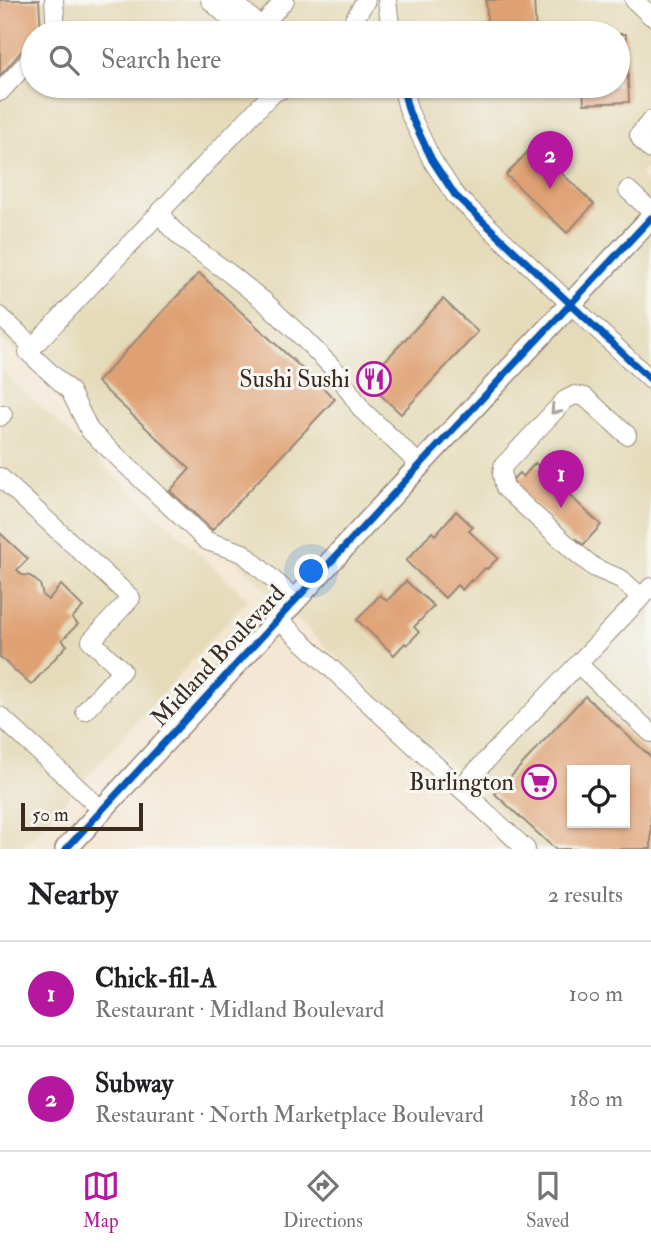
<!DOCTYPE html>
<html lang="en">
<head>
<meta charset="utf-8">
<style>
	:root { --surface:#fff; --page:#f2f2f2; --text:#202124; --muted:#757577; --line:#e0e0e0; --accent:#b5179e }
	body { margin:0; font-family:"IM FELL Double Pica",serif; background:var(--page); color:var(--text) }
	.controls { position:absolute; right:21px; bottom:21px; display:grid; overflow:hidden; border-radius:0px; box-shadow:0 2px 5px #0004 }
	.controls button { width:63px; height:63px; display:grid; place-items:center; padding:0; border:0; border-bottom:2px solid var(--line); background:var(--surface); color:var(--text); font:35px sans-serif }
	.scale { position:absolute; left:21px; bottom:18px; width:122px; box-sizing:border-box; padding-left:7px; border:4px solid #3b2a1e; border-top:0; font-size:19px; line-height:24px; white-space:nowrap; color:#3b2a1e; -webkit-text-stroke:5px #f6f6f2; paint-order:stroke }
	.you { position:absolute; left:312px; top:572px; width:24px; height:24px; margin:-18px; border:5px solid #fff; border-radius:50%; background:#1a73e8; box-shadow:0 0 0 10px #1a73e833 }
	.badge { display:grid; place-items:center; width:46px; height:46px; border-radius:50%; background:var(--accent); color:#fff; font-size:23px; font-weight:700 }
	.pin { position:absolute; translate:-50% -58px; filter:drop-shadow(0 2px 4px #0008) }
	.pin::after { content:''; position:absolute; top:37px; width:24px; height:21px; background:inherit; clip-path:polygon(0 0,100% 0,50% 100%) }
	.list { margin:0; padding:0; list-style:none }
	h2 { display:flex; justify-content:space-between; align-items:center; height:91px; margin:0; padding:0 28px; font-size:30px }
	h2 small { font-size:23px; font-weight:400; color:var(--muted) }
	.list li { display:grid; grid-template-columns:46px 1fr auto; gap:21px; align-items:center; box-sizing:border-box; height:105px; padding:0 28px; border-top:2px solid var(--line) }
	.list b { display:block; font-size:26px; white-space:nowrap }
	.list p { margin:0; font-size:23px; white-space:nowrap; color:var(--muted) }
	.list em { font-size:23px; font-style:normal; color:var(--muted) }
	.icon { flex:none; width:38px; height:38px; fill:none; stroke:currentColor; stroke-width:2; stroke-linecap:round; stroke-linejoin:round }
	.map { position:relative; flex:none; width:651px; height:849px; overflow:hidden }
	.search { position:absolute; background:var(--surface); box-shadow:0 2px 5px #0004; left:21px; right:21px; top:21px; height:77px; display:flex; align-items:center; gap:18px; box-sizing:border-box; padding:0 24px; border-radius:38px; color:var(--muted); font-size:26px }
	.sheet { height:301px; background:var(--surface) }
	nav { display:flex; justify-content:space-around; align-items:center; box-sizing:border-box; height:98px; border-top:2px solid var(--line); background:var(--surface); font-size:19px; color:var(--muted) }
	nav a { display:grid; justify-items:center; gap:4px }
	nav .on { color:var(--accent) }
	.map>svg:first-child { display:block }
	.built { fill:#e5dbba; fill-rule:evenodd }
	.building { fill:#dfa173; fill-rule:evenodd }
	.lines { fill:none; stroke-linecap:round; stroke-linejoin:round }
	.minor-casing { stroke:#988879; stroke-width:20 }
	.major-casing { stroke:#988879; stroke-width:24 }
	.minor { stroke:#fff; stroke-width:18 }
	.major { stroke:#fff; stroke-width:21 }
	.cycleway-casing { stroke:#f6f6f2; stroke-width:11 }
	.cycleway { stroke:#0057b8; stroke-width:7 }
	.oneway { stroke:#a79f9a }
	.labels { text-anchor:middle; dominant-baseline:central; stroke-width:6; stroke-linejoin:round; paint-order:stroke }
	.poi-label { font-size:24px; fill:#3b2a1e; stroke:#f6f6f2; text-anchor:end }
	.street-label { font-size:24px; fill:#3b2a1e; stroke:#f6f6f2 }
</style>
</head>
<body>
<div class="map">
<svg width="651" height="849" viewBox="0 0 651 849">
	<rect width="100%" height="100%" fill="#f6f6f2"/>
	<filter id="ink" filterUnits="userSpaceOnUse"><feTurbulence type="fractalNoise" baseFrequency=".0143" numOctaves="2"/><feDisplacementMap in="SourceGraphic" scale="14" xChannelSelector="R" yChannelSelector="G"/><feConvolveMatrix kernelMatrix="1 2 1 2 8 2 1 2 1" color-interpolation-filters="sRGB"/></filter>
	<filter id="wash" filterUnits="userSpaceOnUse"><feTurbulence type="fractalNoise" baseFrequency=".00686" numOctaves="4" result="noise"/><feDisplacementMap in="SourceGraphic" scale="28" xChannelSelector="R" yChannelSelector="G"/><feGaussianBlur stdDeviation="1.57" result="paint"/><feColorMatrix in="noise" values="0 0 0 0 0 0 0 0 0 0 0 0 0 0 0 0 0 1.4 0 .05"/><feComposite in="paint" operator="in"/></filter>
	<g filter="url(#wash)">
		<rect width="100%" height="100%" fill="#f4e7d4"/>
		<g class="built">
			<path d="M0,0H651V164L640,175L651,186V849H539L0,337ZM33,33H618V86H33ZM572,770H625V823H572Z"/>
			<path d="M1,370L248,599L21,849H0Z"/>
		</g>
		<g id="blocks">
			<g class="building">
				<path d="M0,0H39L41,30L38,33H33V38L0,76Z"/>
				<path d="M486,0H534L536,33H488Z"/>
				<path d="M618,34H626L629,102L584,104L583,86H618Z"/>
				<path d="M533,146L594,204L567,233L506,175Z"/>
				<path d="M199,273L335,399L212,530L170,491L190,469L97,382Z"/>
				<path d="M443,299L478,332L401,414L366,381Z"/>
				<path d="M535,463L556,482H558L567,491H565L601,525L583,545L576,539L574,541L513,484L511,481L519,473L523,477Z"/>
				<path d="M456,511L473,527L469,531L498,558L487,569L485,568L472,582L471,580L462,590L457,585L445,598L406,561L432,532L435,535Z"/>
				<path d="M0,533L28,559L17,570L22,575L30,576L40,584L43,596L48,600L61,585L83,607L72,618L78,624L62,640L67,645L31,685L0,657Z"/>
				<path d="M406,581L434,606L414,627L419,632L407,645L405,643L394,655L357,620L380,595L387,601Z"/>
				<path d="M585,696L651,757V849H555L495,794ZM572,770H625V823H572Z"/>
			</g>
		</g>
	</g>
	<g filter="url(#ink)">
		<use href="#blocks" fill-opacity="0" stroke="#988879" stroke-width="2"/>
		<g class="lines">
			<g class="minor-casing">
				<g id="minor">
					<path d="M54,0L56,32L54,33"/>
					<path d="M210,0L245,33"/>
					<path d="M232,0L261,27"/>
					<path d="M387,0L391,33"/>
					<path d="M634,0L651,16"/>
					<path d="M255,33L285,0"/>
					<path d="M346,33L366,0"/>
					<path d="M290,86L275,92L261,105L28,352L70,391L90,431L207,541L243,553L296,600"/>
					<path d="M402,86L409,112L432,160L455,195L651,380"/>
					<path d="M0,92L33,56"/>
					<path d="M651,120L639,135L642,141L651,150"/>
					<path d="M628,190L651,211"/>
					<path d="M161,211L169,226L186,242L229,273L265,302L302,337L335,370L362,410L420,465"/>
					<path d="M0,316L33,347"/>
					<path d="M0,417L3,414"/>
					<path d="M627,435L585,397L575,395L565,400L503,466L502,475L505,488L574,551L595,568L621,579L641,597"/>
					<path d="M0,477L131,598L91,641L122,670L85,711"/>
					<path d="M279,620L526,849"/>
					<path d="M578,664L651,733"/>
					<path d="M0,716L102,810"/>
					<path d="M460,788L651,587"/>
				</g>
			</g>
			<g class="major-casing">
				<path id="major" d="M66,849L420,465L651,218"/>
			</g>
			<use href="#minor" class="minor"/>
			<use href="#major" class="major"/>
			<g class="cycleway-casing">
				<g id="cycleway">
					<path d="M402,86L409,112L432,160L455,195L651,380"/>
					<path d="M66,849L420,465L651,218"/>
				</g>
			</g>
			<use href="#cycleway" class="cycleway"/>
		</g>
		<defs><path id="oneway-chevron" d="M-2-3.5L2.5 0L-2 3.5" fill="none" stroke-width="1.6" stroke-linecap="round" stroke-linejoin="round" transform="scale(1.75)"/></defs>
		<use class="oneway" href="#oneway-chevron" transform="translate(555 410) rotate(133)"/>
	</g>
	<defs>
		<g id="restaurant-ring" transform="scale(1.75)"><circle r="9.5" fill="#f6f6f2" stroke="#b5179e" stroke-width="1.5"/><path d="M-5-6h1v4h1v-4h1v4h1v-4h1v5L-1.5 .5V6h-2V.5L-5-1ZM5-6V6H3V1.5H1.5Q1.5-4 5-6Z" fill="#b5179e"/></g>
		<g id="supermarket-ring" transform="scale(1.75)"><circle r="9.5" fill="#f6f6f2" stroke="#b5179e" stroke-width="1.5"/><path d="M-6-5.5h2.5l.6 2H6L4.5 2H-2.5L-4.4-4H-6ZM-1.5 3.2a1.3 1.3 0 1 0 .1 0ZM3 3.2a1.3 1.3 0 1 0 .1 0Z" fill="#b5179e"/></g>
	</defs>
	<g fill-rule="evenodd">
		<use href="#restaurant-ring" x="374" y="379"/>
		<use href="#supermarket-ring" x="539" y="782"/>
	</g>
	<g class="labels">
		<g class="poi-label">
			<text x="350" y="379">Sushi Sushi</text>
			<text x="514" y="782">Burlington</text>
		</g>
		<g class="street-label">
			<text transform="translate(218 656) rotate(-47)">Midland Boulevard</text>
		</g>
	</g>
</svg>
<div class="controls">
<button><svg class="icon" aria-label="locate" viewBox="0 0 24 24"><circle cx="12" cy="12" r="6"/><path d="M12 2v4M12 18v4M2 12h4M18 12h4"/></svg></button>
</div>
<div class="scale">50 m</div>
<div class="you"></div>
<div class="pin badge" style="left:561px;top:508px">1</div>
<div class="pin badge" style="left:550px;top:189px">2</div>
<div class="search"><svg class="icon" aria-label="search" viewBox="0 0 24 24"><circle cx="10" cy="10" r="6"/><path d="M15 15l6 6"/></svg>Search here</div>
</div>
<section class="sheet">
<h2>Nearby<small>2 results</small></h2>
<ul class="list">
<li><span class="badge">1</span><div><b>Chick-fil-A</b><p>Restaurant · Midland Boulevard</p></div><em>100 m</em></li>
<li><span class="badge">2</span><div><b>Subway</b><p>Restaurant · North Marketplace Boulevard</p></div><em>180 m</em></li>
</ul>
</section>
<nav>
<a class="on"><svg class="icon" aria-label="map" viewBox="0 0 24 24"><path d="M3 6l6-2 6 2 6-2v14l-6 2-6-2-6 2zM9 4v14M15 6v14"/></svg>Map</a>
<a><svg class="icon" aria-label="directions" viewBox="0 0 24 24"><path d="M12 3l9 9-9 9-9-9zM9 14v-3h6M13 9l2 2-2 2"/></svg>Directions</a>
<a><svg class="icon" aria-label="saved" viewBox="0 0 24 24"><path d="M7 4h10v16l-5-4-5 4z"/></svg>Saved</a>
</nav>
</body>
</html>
